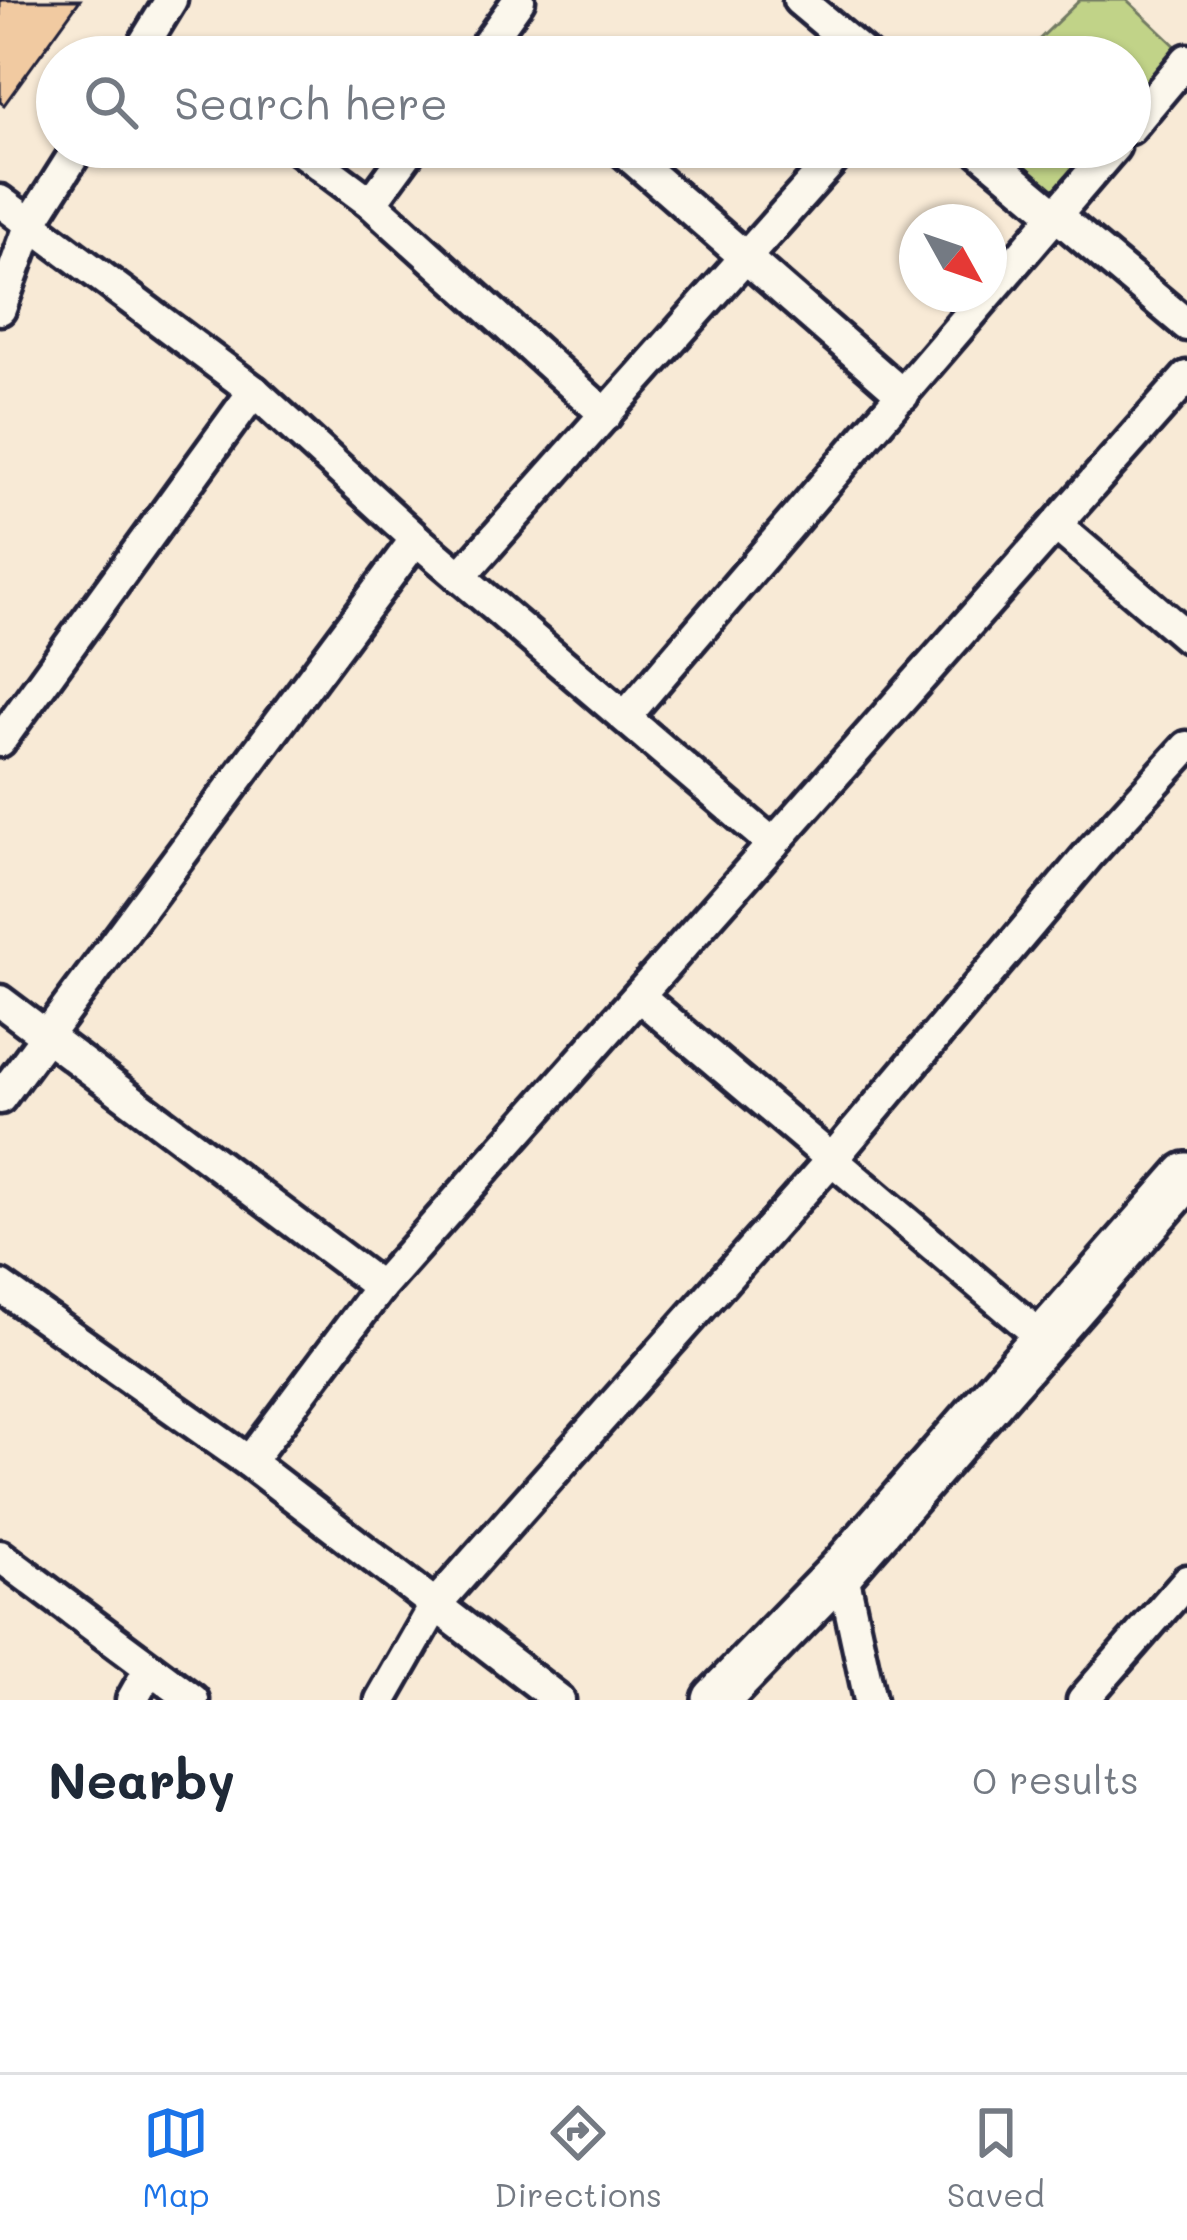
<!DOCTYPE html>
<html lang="en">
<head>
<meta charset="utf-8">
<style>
	:root { --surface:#fff; --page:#f2f2f3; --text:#1f2937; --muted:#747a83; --line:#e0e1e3; --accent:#1a73e8 }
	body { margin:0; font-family:Mali,sans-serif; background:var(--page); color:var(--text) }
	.compass { position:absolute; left:899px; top:204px; width:108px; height:108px; border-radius:50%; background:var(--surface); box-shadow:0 3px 9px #0004; rotate:130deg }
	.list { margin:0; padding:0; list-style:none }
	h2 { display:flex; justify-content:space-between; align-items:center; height:156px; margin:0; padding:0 48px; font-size:51px }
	h2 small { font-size:39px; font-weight:400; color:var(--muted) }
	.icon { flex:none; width:66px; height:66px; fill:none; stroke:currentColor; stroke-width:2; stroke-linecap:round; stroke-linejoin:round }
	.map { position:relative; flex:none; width:1187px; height:1700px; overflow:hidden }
	.search { position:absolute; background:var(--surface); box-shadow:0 3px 9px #0004; left:36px; right:36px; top:36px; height:132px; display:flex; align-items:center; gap:30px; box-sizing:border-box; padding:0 42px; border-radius:66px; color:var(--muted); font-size:45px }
	.sheet { height:372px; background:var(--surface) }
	nav { display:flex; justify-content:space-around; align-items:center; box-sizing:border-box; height:168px; border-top:3px solid var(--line); background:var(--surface); font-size:33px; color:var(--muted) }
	nav a { display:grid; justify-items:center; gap:6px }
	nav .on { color:var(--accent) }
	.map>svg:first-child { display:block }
	.green { fill:#c1d388; stroke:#727a62; stroke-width:3 }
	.building { fill:#f1caa1; stroke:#22223b; stroke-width:3 }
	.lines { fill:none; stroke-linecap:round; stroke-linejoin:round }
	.street-casing { stroke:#22223b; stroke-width:39 }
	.secondary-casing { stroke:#22223b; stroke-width:54 }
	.street { stroke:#fbf7ec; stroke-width:30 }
	.secondary { stroke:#fbf7ec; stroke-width:45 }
</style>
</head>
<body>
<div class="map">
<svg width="1187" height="1700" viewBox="0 0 1187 1700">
	<rect width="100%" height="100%" fill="#f8ead6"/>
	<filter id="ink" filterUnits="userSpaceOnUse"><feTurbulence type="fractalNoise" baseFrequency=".00833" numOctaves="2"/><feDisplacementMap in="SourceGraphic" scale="24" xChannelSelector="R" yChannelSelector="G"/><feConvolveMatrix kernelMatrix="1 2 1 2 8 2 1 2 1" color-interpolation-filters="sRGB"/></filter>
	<g filter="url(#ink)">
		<g class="green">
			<path d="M1080,0H1127L1181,51L1130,111V57H1021Z"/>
			<path d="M1005,147H1099L1058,196Z"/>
		</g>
		<path class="building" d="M0,0H80L4,105L0,102Z"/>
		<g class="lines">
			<g class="street-casing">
				<g id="street">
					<path d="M799,0L867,57"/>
					<path d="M136,57L171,0"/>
					<path d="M478,57L519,0"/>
					<path d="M1130,128L1187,60"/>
					<path d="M296,147L371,203L606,415"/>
					<path d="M619,147L903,395"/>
					<path d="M975,147L1187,325"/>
					<path d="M0,201L254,391L416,539L773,844"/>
					<path d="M371,203L412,147"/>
					<path d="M0,309L31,223L79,147"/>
					<path d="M1056,525L1187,637"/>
					<path d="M460,577L844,147"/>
					<path d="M625,717L1114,147"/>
					<path d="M0,741L254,391"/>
					<path d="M639,996L1044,1339"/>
					<path d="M0,1001L380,1287"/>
					<path d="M0,1098L416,539"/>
					<path d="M0,1286L249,1462L559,1700"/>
					<path d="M249,1462L380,1287L1187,377"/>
					<path d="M0,1556L193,1700"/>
					<path d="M842,1570L870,1700"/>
					<path d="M132,1700L150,1668"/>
					<path d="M381,1700L436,1604L833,1158L1090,853L1187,747"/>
					<path d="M1083,1700L1187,1581"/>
				</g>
			</g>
			<g class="secondary-casing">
				<path id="secondary" d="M716,1700L842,1570L1187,1176"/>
			</g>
			<use href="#street" class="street"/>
			<use href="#secondary" class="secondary"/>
		</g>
	</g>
</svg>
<svg class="compass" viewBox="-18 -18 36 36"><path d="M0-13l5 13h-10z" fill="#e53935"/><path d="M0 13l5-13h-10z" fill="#747a83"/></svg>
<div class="search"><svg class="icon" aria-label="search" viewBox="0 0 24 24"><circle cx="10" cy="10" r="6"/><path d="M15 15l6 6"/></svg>Search here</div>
</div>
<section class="sheet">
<h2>Nearby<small>0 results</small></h2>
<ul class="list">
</ul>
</section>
<nav>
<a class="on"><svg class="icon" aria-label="map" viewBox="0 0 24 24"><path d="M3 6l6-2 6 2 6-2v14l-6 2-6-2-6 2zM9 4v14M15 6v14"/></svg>Map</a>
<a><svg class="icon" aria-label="directions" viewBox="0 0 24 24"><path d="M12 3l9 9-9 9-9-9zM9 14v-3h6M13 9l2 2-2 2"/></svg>Directions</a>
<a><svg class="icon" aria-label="saved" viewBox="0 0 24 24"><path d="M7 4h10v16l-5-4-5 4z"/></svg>Saved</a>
</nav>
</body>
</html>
